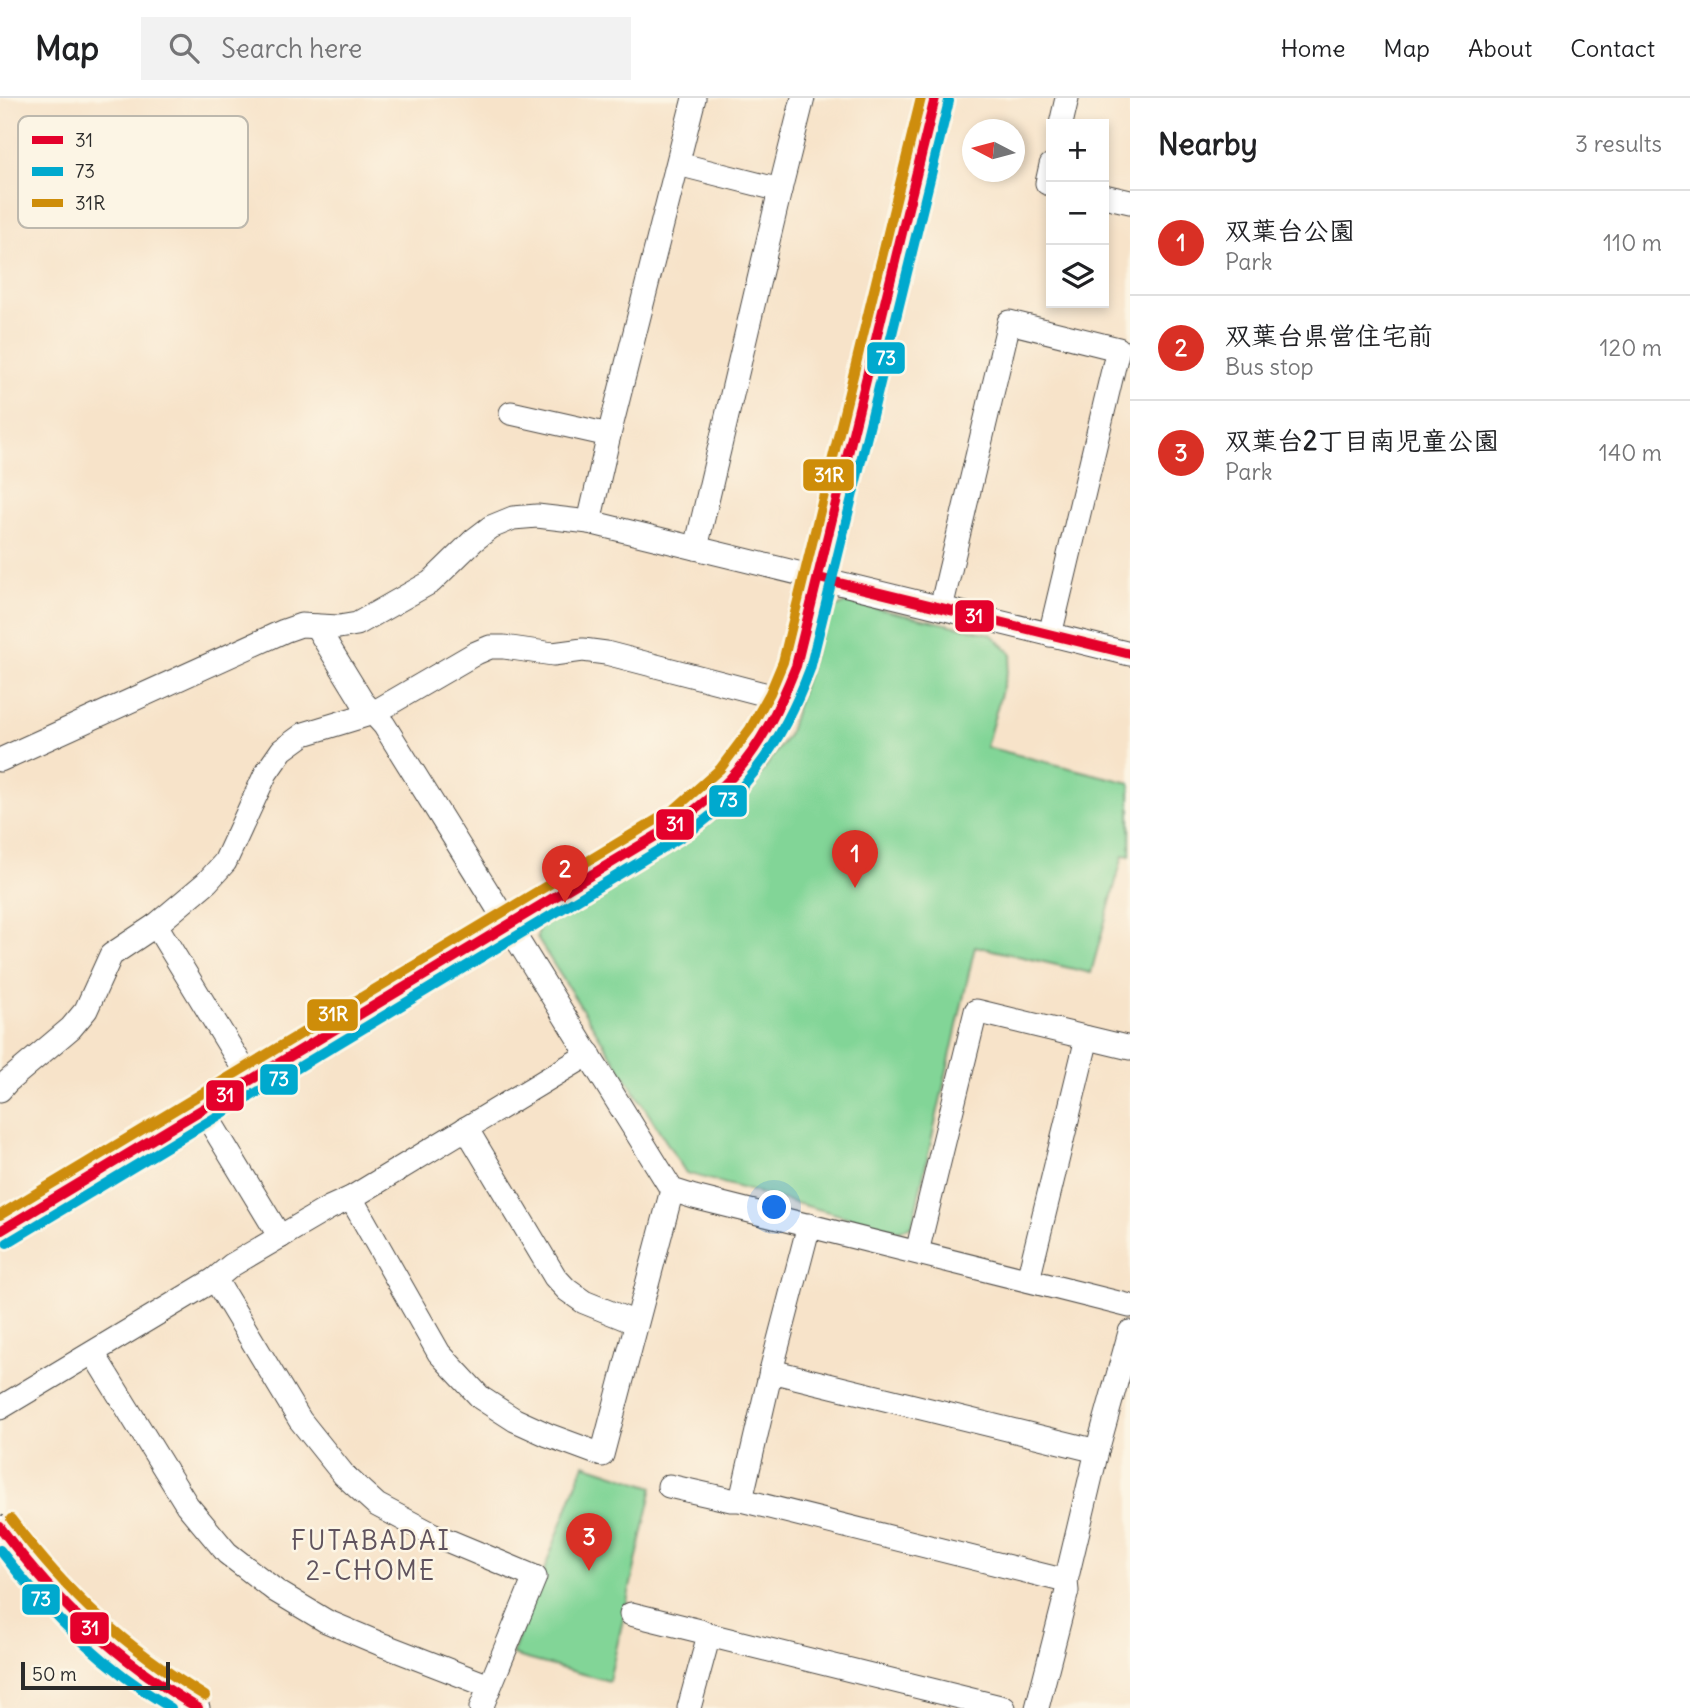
<!DOCTYPE html>
<html lang="en">
<head>
<meta charset="utf-8">
<style>
	:root { --surface:#fff; --page:#f2f2f2; --text:#202124; --muted:#757577; --line:#e0e0e0; --accent:#d93025 }
	body { margin:0; font-family:Delius,"Klee One",sans-serif; background:var(--page); color:var(--text) }
	.controls { position:absolute; right:21px; top:21px; display:grid; overflow:hidden; border-radius:0px; box-shadow:0 4px 10px #0003 }
	.controls button { width:63px; height:63px; display:grid; place-items:center; padding:0; border:0; border-bottom:2px solid var(--line); background:var(--surface); color:var(--text); font:35px sans-serif }
	.compass { position:absolute; left:962px; top:21px; width:63px; height:63px; border-radius:50%; background:var(--surface); box-shadow:0 4px 10px #0003; rotate:276deg }
	.scale { position:absolute; left:21px; bottom:18px; width:149px; box-sizing:border-box; padding-left:7px; border:4px solid #2b2b2b; border-top:0; font-size:19px; line-height:24px; white-space:nowrap; color:#2b2b2b; -webkit-text-stroke:5px #fcf5e5; paint-order:stroke }
	.you { position:absolute; left:775px; top:1110px; width:24px; height:24px; margin:-18px; border:5px solid #fff; border-radius:50%; background:#1a73e8; box-shadow:0 0 0 10px #1a73e833 }
	.badge { display:grid; place-items:center; width:46px; height:46px; border-radius:50%; background:var(--accent); color:#fff; font-size:23px; font-weight:700 }
	.pin { position:absolute; translate:-50% -58px; filter:drop-shadow(0 2px 4px #0008) }
	.pin::after { content:''; position:absolute; top:37px; width:24px; height:21px; background:inherit; clip-path:polygon(0 0,100% 0,50% 100%) }
	.list { margin:0; padding:0; list-style:none }
	h2 { display:flex; justify-content:space-between; align-items:center; height:91px; margin:0; padding:0 28px; font-size:30px }
	h2 small { font-size:23px; font-weight:400; color:var(--muted) }
	.list li { display:grid; grid-template-columns:46px 1fr auto; gap:21px; align-items:center; box-sizing:border-box; height:105px; padding:0 28px; border-top:2px solid var(--line) }
	.list b { display:block; font-size:26px; white-space:nowrap }
	.list p { margin:0; font-size:23px; white-space:nowrap; color:var(--muted) }
	.list em { font-size:23px; font-style:normal; color:var(--muted) }
	.icon { flex:none; width:38px; height:38px; fill:none; stroke:currentColor; stroke-width:2; stroke-linecap:round; stroke-linejoin:round }
	.map { position:relative; flex:none; width:1130px; height:1610px; overflow:hidden }
	header { display:flex; align-items:center; gap:42px; box-sizing:border-box; height:98px; padding:0 35px; background:var(--surface); border-bottom:2px solid var(--line) }
	header strong { font-size:33px }
	nav { display:flex; gap:38px; margin-inline-start:auto; font-size:24px }
	.search { width:490px; height:63px; background:var(--page); display:flex; align-items:center; gap:18px; box-sizing:border-box; padding:0 24px; border-radius:0px; color:var(--muted); font-size:26px }
	main { display:flex }
	aside { flex:1; background:var(--surface) }
	.map>svg:first-child { display:block }
	.green { fill:#82d597; stroke:#568061; stroke-width:2 }
	.lines { fill:none; stroke-linecap:round; stroke-linejoin:round }
	.minor-casing { stroke:#4a4743; stroke-width:25 }
	.minor { stroke:#fff; stroke-width:23 }
	.bus-1-casing { stroke:#fcf5e5; stroke-width:16 }
	.bus-2-casing { stroke:#fcf5e5; stroke-width:16 }
	.bus-3-casing { stroke:#fcf5e5; stroke-width:16 }
	.bus-1 { stroke:#e4002b; stroke-width:10 }
	.bus-2 { stroke:#00a9ce; stroke-width:10 }
	.bus-3 { stroke:#ce8d09; stroke-width:10 }
	.labels { text-anchor:middle; dominant-baseline:central; stroke-width:5; stroke-linejoin:round; paint-order:stroke }
	.neighbourhood-label { font-size:26px; letter-spacing:2px; fill:#60535e; stroke:#fcf5e5 }
	.key { fill:#fcf5e5; stroke:#bdb8ad; stroke-width:2 }
	.key-label { font-size:19px; fill:#2b2b2b }
	.line-badge { stroke:#fcf5e5; stroke-width:2.5 }
	.badge-label { font-size:19px; text-anchor:middle; font-weight:bold; fill:#fff }
</style>
</head>
<body>
<header>
<strong>Map</strong>
<div class="search"><svg class="icon" aria-label="search" viewBox="0 0 24 24"><circle cx="10" cy="10" r="6"/><path d="M15 15l6 6"/></svg>Search here</div>
<nav><a>Home</a><a>Map</a><a>About</a><a>Contact</a></nav>
</header>
<main>
<div class="map">
<svg width="1130" height="1610" viewBox="0 0 1130 1610">
	<rect width="100%" height="100%" fill="#fcf5e5"/>
	<filter id="ink" filterUnits="userSpaceOnUse"><feTurbulence type="fractalNoise" baseFrequency=".0143" numOctaves="2"/><feDisplacementMap in="SourceGraphic" scale="14" xChannelSelector="R" yChannelSelector="G"/><feConvolveMatrix kernelMatrix="1 2 1 2 8 2 1 2 1" color-interpolation-filters="sRGB"/></filter>
	<filter id="wash" filterUnits="userSpaceOnUse"><feTurbulence type="fractalNoise" baseFrequency=".00686" numOctaves="4" result="noise"/><feDisplacementMap in="SourceGraphic" scale="28" xChannelSelector="R" yChannelSelector="G"/><feGaussianBlur stdDeviation="1.57" result="paint"/><feColorMatrix in="noise" values="0 0 0 0 0 0 0 0 0 0 0 0 0 0 0 0 0 1.4 0 .05"/><feComposite in="paint" operator="in"/></filter>
	<g filter="url(#wash)">
		<rect width="100%" height="100%" fill="#f7e3c9"/>
		<g class="green">
			<path d="M847,504L991,536L1012,556L986,649L1130,685V758L1123,757L1091,875L975,848L912,1128L898,1133L686,1075L537,840L540,823L696,735L746,697L788,637L826,514Z"/>
			<path d="M584,1366L653,1389L609,1583L512,1557Z"/>
		</g>
	</g>
	<g filter="url(#ink)">
		<g class="lines">
			<g class="minor-casing">
				<g id="minor">
					<path d="M1061,26L1067,0"/>
					<path d="M678,66L780,92"/>
					<path d="M1051,67L1047,85L1051,86"/>
					<path d="M1104,98L1130,104"/>
					<path d="M511,315L609,337"/>
					<path d="M589,424L609,337L694,0"/>
					<path d="M696,450L780,92L803,0"/>
					<path d="M941,510L1009,224L1118,251L1050,537"/>
					<path d="M316,528L362,603L384,627C480,782 577,936 672,1092L694,1099L1130,1208"/>
					<path d="M0,662L284,533L301,527L339,529L357,526L431,484L474,442L491,429L513,420L537,418L589,424L1130,556"/>
					<path d="M156,827L251,983"/>
					<path d="M0,992L7,984L71,930L86,912L111,857L156,827L207,784L225,764L266,675L282,652L304,636L373,615L476,555L490,549H504L553,556L583,552L606,555L783,601"/>
					<path d="M203,1012L280,1139"/>
					<path d="M466,1030L555,1179L567,1192L584,1204L636,1225"/>
					<path d="M351,1100L439,1255L481,1300L515,1322L548,1337L602,1357L672,1092"/>
					<path d="M809,1127L771,1273L741,1402L1066,1483"/>
					<path d="M0,1133L684,721L730,681L762,639L783,601L796,568L935,0"/>
					<path d="M917,1154L976,913L1130,950"/>
					<path d="M215,1181L300,1322L344,1377L377,1407L432,1436L535,1479L481,1610"/>
					<path d="M1028,1182L1087,940"/>
					<path d="M93,1255L187,1407L227,1455L276,1493L326,1523L383,1547L489,1588"/>
					<path d="M771,1273L1097,1353"/>
					<path d="M0,1310L215,1181L232,1167L329,1110L351,1100L589,956"/>
					<path d="M669,1388L731,1402H741"/>
					<path d="M0,1429C55,1505 116,1564 198,1610"/>
					<path d="M631,1516L700,1533L709,1537L1004,1610"/>
					<path d="M689,1610L709,1537"/>
					<path d="M1037,1610L1067,1493L1066,1483L1097,1353L1130,1234"/>
				</g>
			</g>
			<use href="#minor" class="minor"/>
			<g class="bus-1-casing">
				<g id="bus-1">
					<path d="M819,480L1130,556"/>
					<path d="M0,1133L684,721C699,708 716,696 730,681C760,650 780,608 796,568L935,0"/>
					<path d="M0,1429C59,1507 114,1560 198,1610"/>
				</g>
			</g>
			<g class="bus-2-casing">
				<g id="bus-2">
					<path d="M7,1145L691,733C708,720 727,705 741,690C772,655 794,614 810,571L949,3"/>
					<path d="M0,1452C47,1514 104,1570 171,1610"/>
				</g>
			</g>
			<g class="bus-3-casing">
				<g id="bus-3">
					<path d="M0,1117L676,710L720,671L750,631L770,595L783,564L921,0"/>
					<path d="M11,1421C69,1497 123,1548 205,1598"/>
				</g>
			</g>
			<use href="#bus-1" class="bus-1"/>
			<use href="#bus-2" class="bus-2"/>
			<use href="#bus-3" class="bus-3"/>
		</g>
	</g>
	<g class="labels">
		<g class="neighbourhood-label">
			<text x="371" y="1442">FUTABADAI<tspan x="371" dy="30">2-CHOME</tspan></text>
		</g>
	</g>
	<rect x="18" y="18" width="230" height="112" rx="10" class="key"/>
	<rect x="32" y="38" width="31" height="8" fill="#e4002b"/>
	<rect x="32" y="69" width="31" height="9" fill="#00a9ce"/>
	<rect x="32" y="101" width="31" height="8" fill="#ce8d09"/>
	<g class="key-label">
		<text x="75" y="49">31</text>
		<text x="75" y="80">73</text>
		<text x="75" y="112">31R</text>
	</g>
	<g class="line-badge">
		<rect x="866" y="243" width="40" height="34" rx="7" fill="#00a9ce"/>
		<rect x="802" y="360" width="53" height="34" rx="7" fill="#ce8d09"/>
		<rect x="954" y="501" width="41" height="34" rx="7" fill="#e4002b"/>
		<rect x="708" y="686" width="40" height="34" rx="7" fill="#00a9ce"/>
		<rect x="655" y="710" width="40" height="33" rx="7" fill="#e4002b"/>
		<rect x="306" y="900" width="53" height="34" rx="7" fill="#ce8d09"/>
		<rect x="259" y="965" width="40" height="33" rx="7" fill="#00a9ce"/>
		<rect x="205" y="981" width="40" height="33" rx="7" fill="#e4002b"/>
		<rect x="21" y="1485" width="40" height="33" rx="7" fill="#00a9ce"/>
		<rect x="69" y="1513" width="41" height="34" rx="7" fill="#e4002b"/>
	</g>
	<g class="badge-label">
		<text x="886" y="267">73</text>
		<text x="829" y="384">31R</text>
		<text x="974" y="525">31</text>
		<text x="728" y="709">73</text>
		<text x="675" y="733">31</text>
		<text x="333" y="923">31R</text>
		<text x="279" y="988">73</text>
		<text x="225" y="1004">31</text>
		<text x="41" y="1508">73</text>
		<text x="90" y="1537">31</text>
	</g>
</svg>
<div class="controls">
<button>+</button>
<button>−</button>
<button><svg class="icon" aria-label="layers" viewBox="0 0 24 24"><path d="M12 4l9 5-9 5-9-5zM3 14l9 5 9-5"/></svg></button>
</div>
<svg class="compass" viewBox="-18 -18 36 36"><path d="M0-13l5 13h-10z" fill="#e53935"/><path d="M0 13l5-13h-10z" fill="#757577"/></svg>
<div class="scale">50 m</div>
<div class="you"></div>
<div class="pin badge" style="left:855px;top:790px">1</div>
<div class="pin badge" style="left:565px;top:805px">2</div>
<div class="pin badge" style="left:589px;top:1473px">3</div>
</div>
<aside>
<h2>Nearby<small>3 results</small></h2>
<ul class="list">
<li><span class="badge">1</span><div><b>双葉台公園</b><p>Park</p></div><em>110 m</em></li>
<li><span class="badge">2</span><div><b>双葉台県営住宅前</b><p>Bus stop</p></div><em>120 m</em></li>
<li><span class="badge">3</span><div><b>双葉台2丁目南児童公園</b><p>Park</p></div><em>140 m</em></li>
</ul>
</aside>
</main>
</body>
</html>
